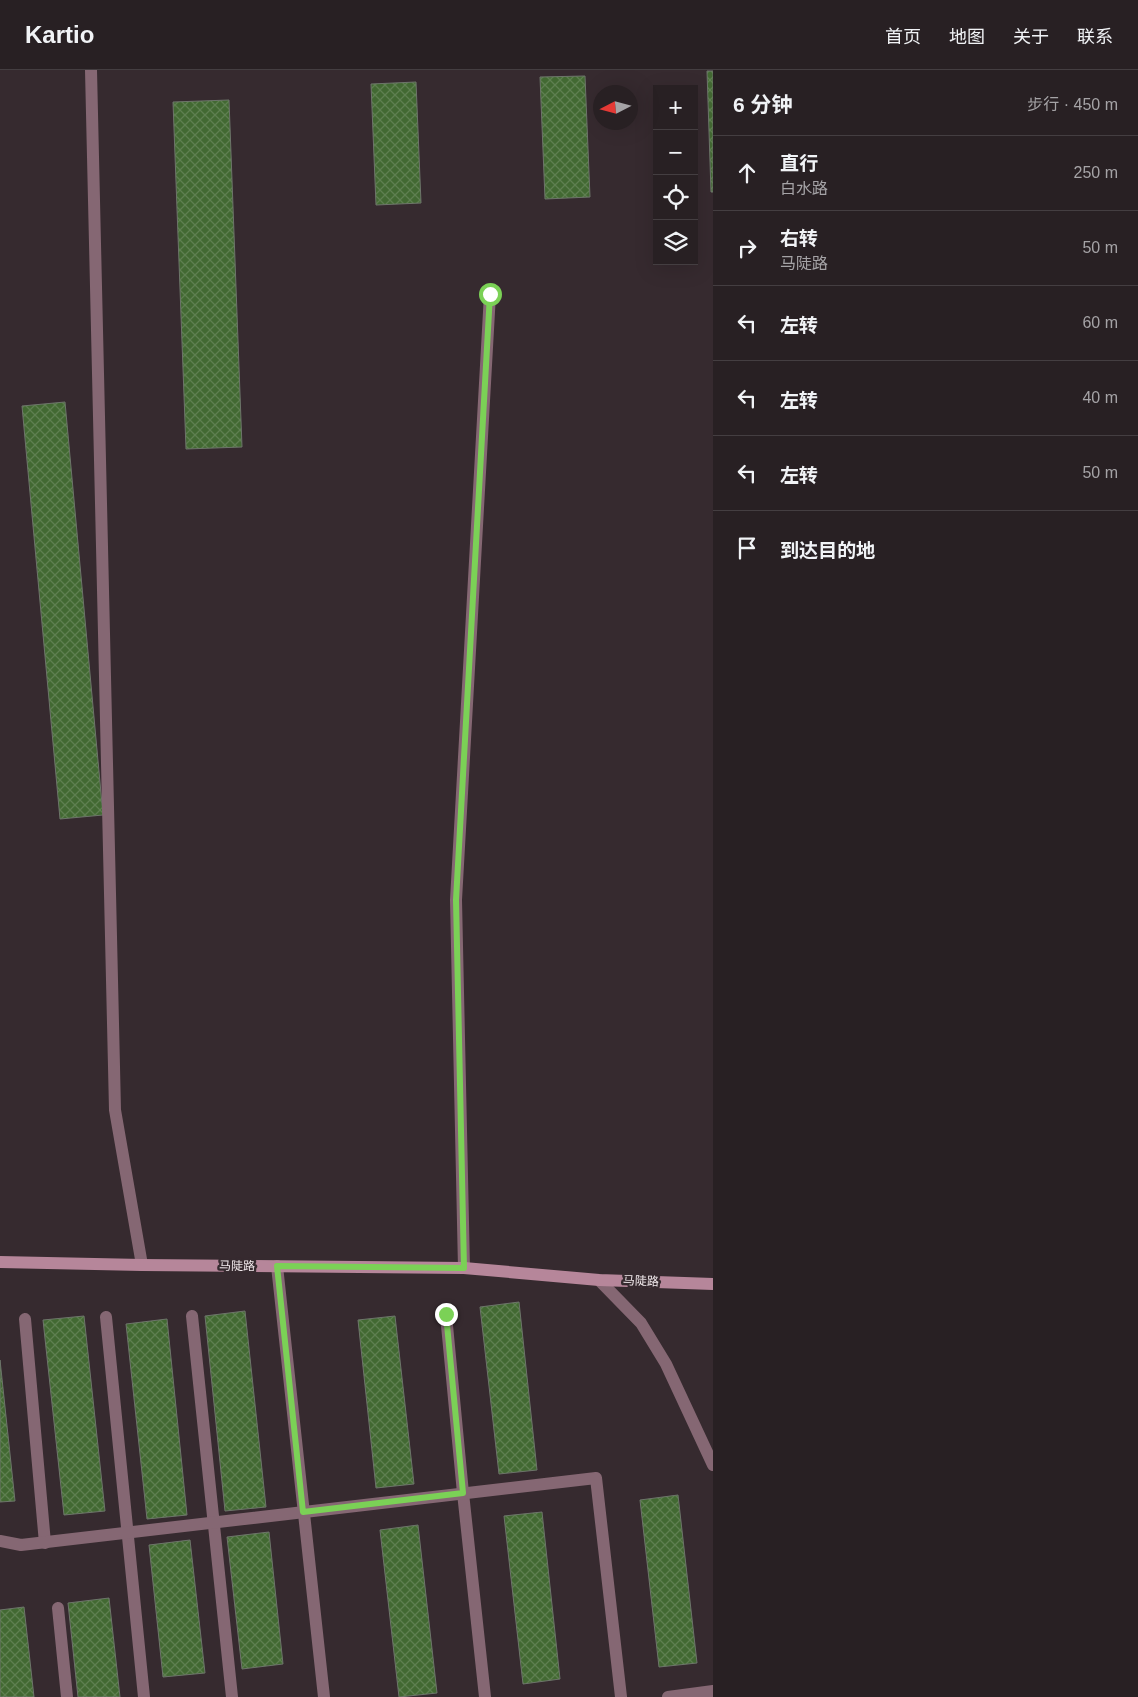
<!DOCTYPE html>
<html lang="zh">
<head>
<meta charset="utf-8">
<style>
	:root { --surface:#282023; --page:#30282b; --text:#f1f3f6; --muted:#a5a3a6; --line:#443e41 }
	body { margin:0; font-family:Arial,"Noto Sans SC",sans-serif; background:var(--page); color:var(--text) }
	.controls { position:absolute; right:15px; top:15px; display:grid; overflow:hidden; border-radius:0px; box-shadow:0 5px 20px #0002 }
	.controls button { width:45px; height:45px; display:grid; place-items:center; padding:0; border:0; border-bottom:1px solid var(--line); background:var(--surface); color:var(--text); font:25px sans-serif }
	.compass { position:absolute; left:593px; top:15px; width:45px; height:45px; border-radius:50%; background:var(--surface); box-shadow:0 5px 20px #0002; rotate:264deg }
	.stop { position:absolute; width:15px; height:15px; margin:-11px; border:4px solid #7bd156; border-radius:50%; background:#fff }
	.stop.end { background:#7bd156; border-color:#fff; box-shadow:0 1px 5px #0008 }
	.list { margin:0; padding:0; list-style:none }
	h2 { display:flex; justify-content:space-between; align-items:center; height:65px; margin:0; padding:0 20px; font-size:21px }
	h2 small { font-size:16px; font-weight:400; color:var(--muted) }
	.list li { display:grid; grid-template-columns:32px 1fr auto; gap:15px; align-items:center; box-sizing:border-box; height:75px; padding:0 20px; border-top:1px solid var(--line) }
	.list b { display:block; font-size:19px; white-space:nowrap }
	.list p { margin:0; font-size:16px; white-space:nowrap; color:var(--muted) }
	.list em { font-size:16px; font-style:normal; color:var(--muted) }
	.icon { flex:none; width:28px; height:28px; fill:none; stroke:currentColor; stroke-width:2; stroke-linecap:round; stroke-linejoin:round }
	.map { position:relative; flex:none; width:713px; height:1627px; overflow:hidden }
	header { display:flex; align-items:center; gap:30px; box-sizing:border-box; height:70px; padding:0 25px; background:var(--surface); border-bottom:1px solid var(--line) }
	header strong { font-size:24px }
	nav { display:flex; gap:28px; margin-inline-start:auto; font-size:18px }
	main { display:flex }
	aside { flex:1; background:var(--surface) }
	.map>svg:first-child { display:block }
	.building { fill:url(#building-cross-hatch); stroke:#6d756a }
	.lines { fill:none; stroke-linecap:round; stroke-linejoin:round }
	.street { stroke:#856773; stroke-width:12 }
	.secondary { stroke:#b6869a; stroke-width:12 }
	.route { stroke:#7bd156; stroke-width:6 }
	.labels { text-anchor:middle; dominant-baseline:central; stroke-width:5; stroke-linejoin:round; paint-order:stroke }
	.street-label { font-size:12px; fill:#f3ebee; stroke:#362a2f }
</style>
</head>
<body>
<header>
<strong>Kartio</strong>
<nav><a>首页</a><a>地图</a><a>关于</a><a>联系</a></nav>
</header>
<main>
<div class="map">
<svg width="713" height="1627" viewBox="0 0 713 1627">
	<defs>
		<pattern id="building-cross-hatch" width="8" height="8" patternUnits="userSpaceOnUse" patternTransform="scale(1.25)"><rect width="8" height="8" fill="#426932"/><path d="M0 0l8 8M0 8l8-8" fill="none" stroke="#5e7f50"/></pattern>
	</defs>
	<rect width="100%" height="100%" fill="#362a2f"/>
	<g class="building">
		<path d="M707,1H713V122H711Z"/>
		<path d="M585,6L590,127L545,129L540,7Z"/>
		<path d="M416,12L421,133L376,135L371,14Z"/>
		<path d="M229,30L242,377L186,379L173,32Z"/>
		<path d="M65,332L103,745L60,749L22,336Z"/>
		<path d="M519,1232L537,1400L499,1404L480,1237Z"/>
		<path d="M245,1241L266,1437L225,1441L205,1246Z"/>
		<path d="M84,1246L105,1441L64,1445L43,1250Z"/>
		<path d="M395,1246L414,1414L376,1418L358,1250Z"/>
		<path d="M167,1249L187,1445L147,1449L126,1254Z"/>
		<path d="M0,1290L15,1431L0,1432Z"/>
		<path d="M678,1425L697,1593L659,1597L640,1430Z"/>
		<path d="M542,1442L560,1609L523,1614L504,1446Z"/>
		<path d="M418,1455L437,1623L399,1627L380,1460Z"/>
		<path d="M269,1462L283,1594L242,1599L227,1467Z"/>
		<path d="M190,1470L205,1603L163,1607L149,1475Z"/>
		<path d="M109,1528L120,1627H78L68,1533Z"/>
		<path d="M24,1537L34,1627H0V1540Z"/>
	</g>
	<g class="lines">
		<g class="street">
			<path d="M91,0L115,1040L142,1195"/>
			<path d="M277,1196L324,1627"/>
			<path d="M464,1198L456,830L490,224"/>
			<path d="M599,1210L641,1253L666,1294L713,1395"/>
			<path d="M446,1245L463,1423L485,1627"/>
			<path d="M192,1246L232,1627"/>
			<path d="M106,1247L144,1627"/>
			<path d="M25,1249L45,1473"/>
			<path d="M0,1471L21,1475L596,1408L621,1627"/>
			<path d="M58,1538L67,1627"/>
			<path d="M668,1627L713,1621"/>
		</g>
		<path class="secondary" d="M0,1192L142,1195L464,1198L599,1210L713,1214"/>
	</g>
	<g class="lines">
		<path class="route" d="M446,1244L463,1423L303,1442L277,1196L464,1198L456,830L490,224"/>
	</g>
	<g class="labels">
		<g class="street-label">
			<text transform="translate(237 1196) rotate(1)">马陡路</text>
			<text transform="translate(641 1211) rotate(2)">马陡路</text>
		</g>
	</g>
</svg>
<div class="controls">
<button>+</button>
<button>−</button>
<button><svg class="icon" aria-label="locate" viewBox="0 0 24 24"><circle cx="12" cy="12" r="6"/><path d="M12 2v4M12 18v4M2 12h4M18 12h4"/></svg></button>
<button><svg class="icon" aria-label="layers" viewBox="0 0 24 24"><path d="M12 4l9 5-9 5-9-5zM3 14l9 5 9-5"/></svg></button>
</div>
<svg class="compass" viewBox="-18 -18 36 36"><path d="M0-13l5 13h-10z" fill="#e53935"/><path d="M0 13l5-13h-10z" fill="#a5a3a6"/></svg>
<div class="stop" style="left:490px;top:224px"></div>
<div class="stop end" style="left:446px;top:1244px"></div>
</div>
<aside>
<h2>6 分钟<small>步行 · 450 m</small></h2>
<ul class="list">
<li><svg class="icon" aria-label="ahead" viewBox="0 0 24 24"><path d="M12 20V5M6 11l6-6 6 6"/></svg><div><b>直行</b><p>白水路</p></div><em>250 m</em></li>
<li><svg class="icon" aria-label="right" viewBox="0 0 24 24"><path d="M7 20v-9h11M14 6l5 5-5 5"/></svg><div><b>右转</b><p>马陡路</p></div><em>50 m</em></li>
<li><svg class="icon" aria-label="left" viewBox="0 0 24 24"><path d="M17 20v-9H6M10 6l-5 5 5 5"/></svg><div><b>左转</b></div><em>60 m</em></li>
<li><svg class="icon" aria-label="left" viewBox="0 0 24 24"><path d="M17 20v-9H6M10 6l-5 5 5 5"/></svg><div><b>左转</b></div><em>40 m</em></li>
<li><svg class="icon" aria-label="left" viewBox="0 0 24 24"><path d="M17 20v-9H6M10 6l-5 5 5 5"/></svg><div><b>左转</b></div><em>50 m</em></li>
<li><svg class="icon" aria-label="arrive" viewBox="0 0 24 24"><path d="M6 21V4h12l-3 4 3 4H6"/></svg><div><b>到达目的地</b></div></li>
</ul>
</aside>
</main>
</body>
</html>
